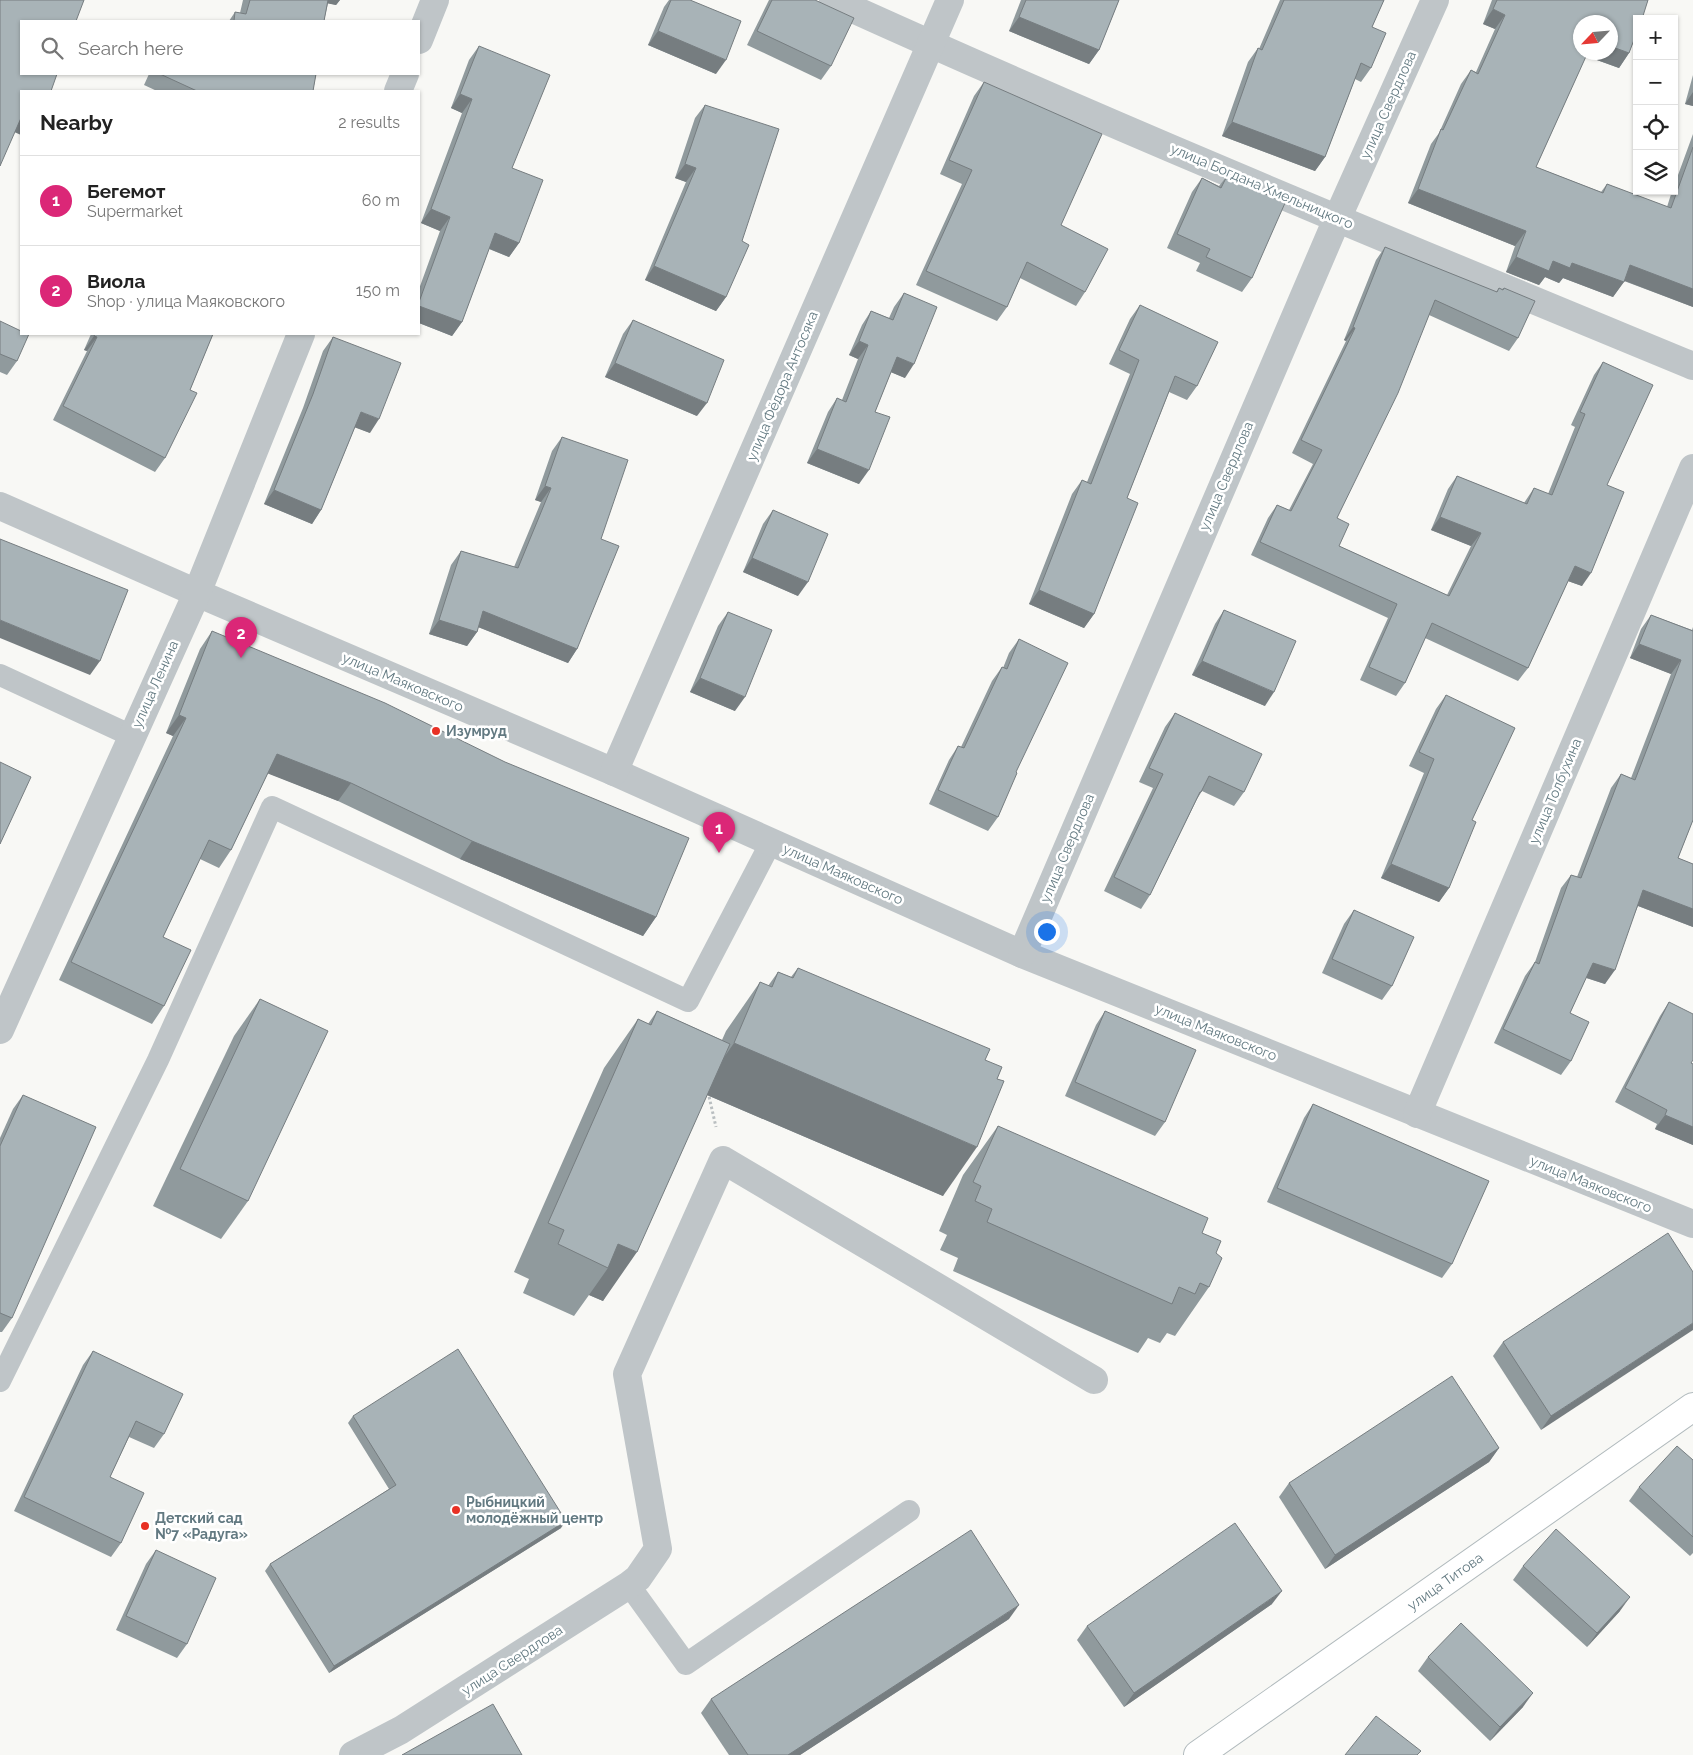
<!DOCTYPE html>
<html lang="en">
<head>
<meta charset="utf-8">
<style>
	:root { --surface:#fff; --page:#f6f6f6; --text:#222; --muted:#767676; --line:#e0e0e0; --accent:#db2777 }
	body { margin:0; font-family:Raleway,sans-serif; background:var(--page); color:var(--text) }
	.controls { position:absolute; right:15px; top:15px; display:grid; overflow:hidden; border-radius:0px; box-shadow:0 1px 4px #0004 }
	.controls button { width:45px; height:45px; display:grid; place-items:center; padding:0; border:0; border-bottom:1px solid var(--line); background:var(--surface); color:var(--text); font:25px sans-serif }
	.compass { position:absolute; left:1573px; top:15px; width:45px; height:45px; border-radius:50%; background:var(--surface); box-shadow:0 1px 4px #0004; rotate:244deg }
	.you { position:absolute; left:1046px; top:931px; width:18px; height:18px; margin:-12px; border:4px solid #fff; border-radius:50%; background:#1a73e8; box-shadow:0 0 0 8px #1a73e833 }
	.badge { display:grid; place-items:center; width:32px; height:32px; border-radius:50%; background:var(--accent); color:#fff; font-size:16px; font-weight:700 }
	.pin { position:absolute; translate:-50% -41px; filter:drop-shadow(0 1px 2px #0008) }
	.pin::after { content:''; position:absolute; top:26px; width:18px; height:15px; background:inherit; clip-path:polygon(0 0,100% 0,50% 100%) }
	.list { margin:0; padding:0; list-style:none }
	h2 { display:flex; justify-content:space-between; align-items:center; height:65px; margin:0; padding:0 20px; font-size:21px }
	h2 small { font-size:16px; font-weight:400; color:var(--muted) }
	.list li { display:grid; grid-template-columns:32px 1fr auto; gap:15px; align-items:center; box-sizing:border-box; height:90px; padding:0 20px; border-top:1px solid var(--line) }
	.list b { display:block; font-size:19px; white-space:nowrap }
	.list p { margin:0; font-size:16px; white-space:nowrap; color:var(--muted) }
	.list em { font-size:16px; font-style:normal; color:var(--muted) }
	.icon { flex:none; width:28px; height:28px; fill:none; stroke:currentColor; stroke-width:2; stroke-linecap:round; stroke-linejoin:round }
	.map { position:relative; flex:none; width:1693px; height:1755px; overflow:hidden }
	.search { position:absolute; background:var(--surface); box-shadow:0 1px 4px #0004; left:20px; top:20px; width:400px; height:55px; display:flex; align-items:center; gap:12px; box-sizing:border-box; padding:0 18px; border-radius:0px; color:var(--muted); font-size:19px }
	.panel { position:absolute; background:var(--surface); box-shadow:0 1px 4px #0004; left:20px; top:90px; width:400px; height:245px; border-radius:0px }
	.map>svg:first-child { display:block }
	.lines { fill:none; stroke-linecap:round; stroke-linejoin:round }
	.secondary-casing { stroke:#b1babd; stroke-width:30 }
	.path { stroke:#b9bec0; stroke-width:3; stroke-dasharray:2.5 2.5; stroke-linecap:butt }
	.lane { stroke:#bfc5c8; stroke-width:22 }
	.street { stroke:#bfc5c8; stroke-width:28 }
	.secondary { stroke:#fff; stroke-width:28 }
	.wall { fill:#909a9d }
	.shaded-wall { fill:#767d80 }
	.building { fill:#a8b3b7; stroke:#767d80 }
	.poi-dot { fill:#e83125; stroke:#fff; stroke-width:2 }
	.labels { text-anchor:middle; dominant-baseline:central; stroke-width:5; stroke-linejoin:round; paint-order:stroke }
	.street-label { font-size:14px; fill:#627981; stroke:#fff }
	.poi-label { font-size:14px; font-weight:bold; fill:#627981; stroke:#fff; text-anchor:start }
</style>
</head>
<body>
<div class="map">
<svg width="1693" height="1755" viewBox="0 0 1693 1755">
	<rect width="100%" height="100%" fill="#f8f8f5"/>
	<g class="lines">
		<g class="secondary-casing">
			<g id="secondary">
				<path id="s1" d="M1198,1755L1693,1407"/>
			</g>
		</g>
		<path class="path" d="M708,1092L716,1127"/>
		<g class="lane">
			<path d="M0,675L132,736"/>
			<path d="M0,1381L158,1060L272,807L688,1001L771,842"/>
			<path d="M629,1585L686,1664L909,1511"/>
		</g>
		<g class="street">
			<path d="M833,0C1117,129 1405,247 1693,366"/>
			<path d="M419,40L435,0"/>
			<path d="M398,91L405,74"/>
			<path d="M0,506L197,593L614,772L1022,954L1693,1224"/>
			<path d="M614,772L950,0"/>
			<path d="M1022,954L1337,219L1435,0"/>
			<path d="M0,1030L197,593L301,334"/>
			<path d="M1417,1114L1693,468"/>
			<path d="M353,1755L401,1730L629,1585L638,1578L658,1549L627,1374L723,1160L1094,1380"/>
		</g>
		<use href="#secondary" class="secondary"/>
	</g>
	<g class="wall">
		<path d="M243,0H340L336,5L328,3L324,21H229L235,12L240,13Z"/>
		<path d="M669,0H690L716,74L648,45L664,7Z"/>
		<path d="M769,0H815L831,66L821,80L747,45Z"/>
		<path d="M1021,0H1119L1099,50L1089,64L1009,31Z"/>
		<path d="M1280,0H1384L1372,27L1371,68L1361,82L1355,79L1325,157L1315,171L1222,136L1248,62L1258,48L1259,49Z"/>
		<path d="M1492,0H1648L1629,53L1619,68L1586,56L1536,167L1601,192L1607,184L1667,207L1672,191H1674V186L1693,134V307L1624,281L1613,297L1563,278L1559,283L1545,277L1539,285L1506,272L1515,246L1408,203L1431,144L1439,133L1461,84L1471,70L1476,72L1495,29L1483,24Z"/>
		<path d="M479,46L512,168L519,243L509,257L489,249L462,322L452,336L419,323V289L440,231L421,223L462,113L451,108L469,60Z"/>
		<path d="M149,74H316L313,91H157L144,85Z"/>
		<path d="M1693,75V106L1685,104Z"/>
		<path d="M984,82L1085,292L1076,306L1020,278L1007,307L997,321L916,285L962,184L940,174L974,96Z"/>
		<path d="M705,105L726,297L716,311L645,280L686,182L675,178L695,118Z"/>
		<path d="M1227,176L1252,278L1242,292L1196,271L1200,263L1167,248L1192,192L1202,178L1219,186Z"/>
		<path d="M1385,247L1496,292L1499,288L1502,289L1504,288L1518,338L1509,351L1429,315L1337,518L1339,546L1447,595L1471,546L1431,530L1448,489L1457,476L1524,503L1534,488L1548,494L1575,427L1571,425L1594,375L1603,362L1607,485L1582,586L1568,581L1528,668L1518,681L1425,638L1405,683L1396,696L1360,680L1388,618L1251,555L1268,518L1277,505L1289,510L1313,464L1292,453L1346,341L1344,340L1376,260Z"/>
		<path d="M904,293L905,378L891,372L875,412L859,484L807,463L828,412L837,398L842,400L858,359L849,355L862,325L871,311L889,318L894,307Z"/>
		<path d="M1140,305L1197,386L1187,400L1169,392L1127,498L1094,614L1084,628L1029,604L1072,494L1082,480L1087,482L1130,374L1109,364L1130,319Z"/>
		<path d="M633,320L697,416L605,377L623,334Z"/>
		<path d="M0,321L17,361L7,375L0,372Z"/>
		<path d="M91,334H213L190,390L165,458L155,472L53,420L87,351L84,350Z"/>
		<path d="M333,337L370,433L355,427L321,510L312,524L264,504L303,408L323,351Z"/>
		<path d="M562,437L601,539L577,649L568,663L478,627L477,632L467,646L429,634L451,565L461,551L514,567L541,502L535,500L552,451Z"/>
		<path d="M773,510L798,596L743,572L763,524Z"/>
		<path d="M1224,610L1265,706L1192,675L1215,624Z"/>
		<path d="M728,612L735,711L690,692L718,626Z"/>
		<path d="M1651,615L1692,630L1693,627V820L1678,858L1693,864V927L1638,906L1605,984L1586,978L1570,1013L1571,1061L1561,1075L1494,1043L1525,976L1535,962L1561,888L1571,875L1577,877L1611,788L1621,774L1631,778L1671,674L1630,658L1641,629Z"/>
		<path d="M212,631L656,917L643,936L460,859L338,801L268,773L231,850L219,868L200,859L163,937L164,1006L152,1024L59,980L173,736L166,733L200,649Z"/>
		<path d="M1019,639L1016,772L998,817L988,831L929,804L949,760L958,746L961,747L992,681L1002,667L1003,668L1009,653Z"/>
		<path d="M1446,695L1472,820L1449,888L1439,902L1381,878L1424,773L1409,766L1436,709Z"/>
		<path d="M1175,713L1244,792L1234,806L1202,791L1197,799L1150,895L1141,909L1104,891L1153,788L1139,782L1165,727Z"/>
		<path d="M1354,910L1392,986L1382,1000L1322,973L1344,924Z"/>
		<path d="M798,968L985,1060L943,1196L707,1095L603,1301L589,1295L574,1316L523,1293L529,1279L514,1272L604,1068L638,1019L648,1024L657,1011L722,1040L726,1031L760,982L768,986L778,972L791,977Z"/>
		<path d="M260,999L248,1201L221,1239L153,1206L234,1036Z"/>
		<path d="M1669,1002L1691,1063L1693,1064V1145L1655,1129L1657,1124L1615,1102L1660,1016Z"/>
		<path d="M1105,1011L1165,1122L1155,1136L1065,1096L1096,1025Z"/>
		<path d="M23,1095L12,1318L2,1332H0V1138L13,1109Z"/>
		<path d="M1313,1104L1452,1264L1442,1278L1267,1202L1304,1118Z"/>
		<path d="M998,1126L1202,1233L1216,1253L1209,1287L1175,1336L1167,1333L1160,1343L1148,1338L1138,1353L953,1271L958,1258L940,1250L947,1235L939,1231L963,1175Z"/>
		<path d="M1693,1272L1541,1430L1493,1356L1503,1342Z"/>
		<path d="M93,1351L164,1434L154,1448L129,1437L110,1477L121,1543L111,1557L14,1511L83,1365Z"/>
		<path d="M353,1416L561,1528L329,1673L265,1571L270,1564L389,1489L348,1423Z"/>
		<path d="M1499,1448L1489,1462L1325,1569L1279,1497L1289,1483Z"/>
		<path d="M1693,1460V1553L1690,1556L1629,1501L1639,1487Z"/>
		<path d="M156,1550L187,1644L177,1658L116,1630L146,1564Z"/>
		<path d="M1523,1566L1620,1611L1587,1647L1513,1580Z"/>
		<path d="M1272,1604L1124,1707L1077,1640L1087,1626Z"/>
		<path d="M1009,1619L800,1755H729L701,1713L711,1699Z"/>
		<path d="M1428,1657L1523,1707L1490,1741L1418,1671Z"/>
	</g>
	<g class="shaded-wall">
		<path d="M322,0H340L336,5L320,2Z"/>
		<path d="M1493,9L1505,15L1495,29L1483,24Z"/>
		<path d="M1019,17L1099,50L1089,64L1009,31Z"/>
		<path d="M658,31L726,60L716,74L648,45Z"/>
		<path d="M1610,46L1629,53L1619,68L1583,55L1585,52H1610Z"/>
		<path d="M1693,92V106L1685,104Z"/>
		<path d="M460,94L472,99L462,113L451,108Z"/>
		<path d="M21,117V135L12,131Z"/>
		<path d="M1232,122L1325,157L1315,171L1222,136Z"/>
		<path d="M685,164L696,168L686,182L675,178Z"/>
		<path d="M1418,189L1526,231L1515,246L1408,203Z"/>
		<path d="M431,209L450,217L440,231L421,223Z"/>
		<path d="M495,233L519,243L509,257L485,247Z"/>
		<path d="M1516,257L1572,263L1624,282L1613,297L1563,278L1559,283L1545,277L1539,285L1506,272Z"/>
		<path d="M1630,265L1693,289V307L1620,279Z"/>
		<path d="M654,266L726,297L716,311L645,280Z"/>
		<path d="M419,306L462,322L452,336L419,323Z"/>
		<path d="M1353,327L1355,328L1346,341L1344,340Z"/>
		<path d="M94,336L97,337L87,351L84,350Z"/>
		<path d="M859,341L868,345L858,359L849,355Z"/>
		<path d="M897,357L914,364L905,378L888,371Z"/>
		<path d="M615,363L707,403L697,416L605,377Z"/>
		<path d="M361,412L379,419L370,433L351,426Z"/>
		<path d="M817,449L869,470L859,484L807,463Z"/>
		<path d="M545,486L551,488L541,502L535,500Z"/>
		<path d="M274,490L321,510L312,524L264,504Z"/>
		<path d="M1440,517L1481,533L1471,546L1431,530Z"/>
		<path d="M752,558L808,582L798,596L743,572Z"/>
		<path d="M1575,566L1591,573L1582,586L1565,580Z"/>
		<path d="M1039,590L1094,614L1084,628L1029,604Z"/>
		<path d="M483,611L577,649L568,663L473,625Z"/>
		<path d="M0,620L100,661L90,675L0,638Z"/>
		<path d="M439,620L477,632L467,646L429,634Z"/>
		<path d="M1639,644L1681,660L1671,674L1630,658Z"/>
		<path d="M1202,661L1274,692L1265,706L1192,675Z"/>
		<path d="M700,678L745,697L735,711L690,692Z"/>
		<path d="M179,715L186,718L173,736L166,733Z"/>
		<path d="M277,754L351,783L338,801L264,772Z"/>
		<path d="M472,841L656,917L643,936L460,859Z"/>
		<path d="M1391,864L1449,888L1439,902L1381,878Z"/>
		<path d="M1643,890L1693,909V927L1633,904Z"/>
		<path d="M1593,963L1615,970L1605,984L1584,977Z"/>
		<path d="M734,1043L977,1147L943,1196L700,1092Z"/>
		<path d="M1665,1115L1693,1127V1145L1655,1129Z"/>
		<path d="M618,1244L637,1252L603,1301L589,1295L608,1268Z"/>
		<path d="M1693,1323V1330L1541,1430L1551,1416Z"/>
		<path d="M1499,1448L1489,1462L1325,1569L1335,1555Z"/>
		<path d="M566,1521L561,1528L329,1673L334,1666Z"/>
		<path d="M1282,1591L1272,1604L1124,1707L1134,1693Z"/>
		<path d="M1630,1597L1620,1611L1587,1647L1597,1633Z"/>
		<path d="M1019,1605L1009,1619L800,1755H788Z"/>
		<path d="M1533,1693L1523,1707L1490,1741L1500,1727Z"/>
	</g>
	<g class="building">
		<path d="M0,0H84L76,21H21V74H57L51,91H21V118L0,166Z"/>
		<path d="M250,0H328L324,21H234L235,12L246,14Z"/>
		<path d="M671,0H690L741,21L726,60L658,31Z"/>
		<path d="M772,0H815L854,18L831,66L757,31Z"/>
		<path d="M1026,0H1119L1099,50L1019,17Z"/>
		<path d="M1284,0H1384L1372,27L1386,33L1371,68L1361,63L1325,157L1232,122L1258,48L1262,50Z"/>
		<path d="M1497,0H1648L1642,19H1637V32L1629,53L1610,46V22H1580V52H1588L1536,167L1603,193L1607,184L1671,208L1693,147V289L1630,265L1624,282L1572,263L1570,268L1553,261L1549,271L1516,257L1526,231L1418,189L1441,129L1443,130L1471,70L1478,74L1505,15L1493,9Z"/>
		<path d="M479,46L550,75L512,168L543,180L519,243L495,233L462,322L419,306V302L450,217L431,209L472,99L460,94Z"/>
		<path d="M160,74H316L313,91H197Z"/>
		<path d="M984,82L1102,134L1061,225L1108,249L1085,292L1027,262L1007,307L926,271L972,170L949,160Z"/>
		<path d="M705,105L779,129L742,241L749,245L726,297L654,266L696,168L685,164Z"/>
		<path d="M1227,176L1285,203L1252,278L1206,257L1210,249L1177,234L1202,178L1221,188Z"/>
		<path d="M1385,247L1497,292L1499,288L1503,290L1504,288L1535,301L1518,338L1435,300L1398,393L1337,518L1349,524L1339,546L1449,596L1481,533L1440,517L1457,476L1527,504L1534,488L1552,495L1585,414L1580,412L1603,362L1653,385L1607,485L1624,492L1591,573L1575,566L1528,668L1432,623L1405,683L1369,667L1397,604L1260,542L1277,505L1291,511L1322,450L1301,440L1355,328L1353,327Z"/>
		<path d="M904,293L937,307L914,364L897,357L875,412L890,417L869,470L817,449L837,398L846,402L868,345L859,341L871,311L893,320Z"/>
		<path d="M1140,305L1218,342L1197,386L1175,376L1127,498L1138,503L1094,614L1039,590L1082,480L1091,484L1139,360L1119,350Z"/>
		<path d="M633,320L724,360L707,403L615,363Z"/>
		<path d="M0,321L21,331V334H29L17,361L0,354Z"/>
		<path d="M95,334H213L190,390L197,393L165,458L63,406L97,337L94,336Z"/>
		<path d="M333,337L401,363L379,419L361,412L321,510L274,490L313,394Z"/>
		<path d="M562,437L628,460L601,539L619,546L577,649L483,611L477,632L439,620L461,551L518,568L551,488L545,486Z"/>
		<path d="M773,510L828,534L808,582L752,558Z"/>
		<path d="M0,539L128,590L100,661L0,620Z"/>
		<path d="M1224,610L1296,641L1274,692L1202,661Z"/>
		<path d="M728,612L772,630L745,697L700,678Z"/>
		<path d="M1651,615L1693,631V820L1678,858L1693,864V909L1643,890L1615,970L1593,963L1570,1013L1589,1022L1571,1061L1503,1029L1535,962L1539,964L1571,875L1581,878L1621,774L1635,780L1681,660L1639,644Z"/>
		<path d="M212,631L385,703L505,762L689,838L656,917L472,841L351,783L277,754L231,850L209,840L163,937L191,950L164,1006L71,962L186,718L179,715Z"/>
		<path d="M1019,639L1068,663L1016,772L1017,773L998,817L938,790L958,746L964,748L1002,667L1007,669Z"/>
		<path d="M1446,695L1515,728L1472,820L1476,822L1449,888L1391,864L1434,759L1419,752Z"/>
		<path d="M1175,713L1262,754L1244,792L1209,776L1201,792H1200L1150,895L1114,877L1163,774L1149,768Z"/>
		<path d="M0,762L31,777L0,844Z"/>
		<path d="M1354,910L1414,937L1392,986L1332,959Z"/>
		<path d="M798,968L990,1049L985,1060L1002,1067L997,1079L1004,1081L977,1147L734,1043L760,982L772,987L778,972L793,978Z"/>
		<path d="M260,999L328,1031L248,1201L180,1169Z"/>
		<path d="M1669,1002L1693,1014V1060L1691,1063L1693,1064V1127L1665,1115L1667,1110L1625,1088Z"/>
		<path d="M657,1011L730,1044L637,1252L618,1244L608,1268L558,1244L564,1230L548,1223L638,1019L651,1025Z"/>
		<path d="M1105,1011L1196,1050L1165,1122L1075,1082Z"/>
		<path d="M23,1095L96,1127L12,1318L0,1313V1146Z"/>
		<path d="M1313,1104L1489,1181L1452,1264L1277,1188Z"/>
		<path d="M998,1126L1208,1218L1202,1233L1221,1241L1216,1253L1222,1258L1209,1287L1200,1283L1195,1294L1179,1287L1172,1304L987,1222L992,1209L975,1201L981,1186L973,1182Z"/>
		<path d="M1668,1233L1693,1272V1323L1551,1416L1503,1342Z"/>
		<path d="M458,1349L566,1521L334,1666L270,1564L396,1485L353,1416Z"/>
		<path d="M93,1351L183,1394L164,1434L136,1421L110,1477L144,1493L121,1543L24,1497Z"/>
		<path d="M1452,1376L1499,1448L1335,1555L1289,1483Z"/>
		<path d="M1677,1446L1693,1460V1537L1639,1487Z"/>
		<path d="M1235,1523L1282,1591L1134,1693L1087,1626Z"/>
		<path d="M1556,1529L1630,1597L1597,1633L1523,1566Z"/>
		<path d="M971,1530L1019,1605L788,1755H748L711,1699Z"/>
		<path d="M156,1550L216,1578L187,1644L126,1616Z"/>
		<path d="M1461,1623L1533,1693L1500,1727L1428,1657Z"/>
		<path d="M493,1704L522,1755H402Z"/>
		<path d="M1376,1716L1421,1751L1417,1755H1345Z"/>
	</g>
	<g class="poi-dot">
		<circle cx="436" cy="731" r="5"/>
		<circle cx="456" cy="1510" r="5"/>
		<circle cx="145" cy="1526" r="5"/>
	</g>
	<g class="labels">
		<g class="street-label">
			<text transform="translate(1388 105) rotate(-66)">улица Свердлова</text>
			<text transform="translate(1262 186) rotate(23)">улица Богдана Хмельницкого</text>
			<text transform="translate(782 386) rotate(-67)">улица Фёдора Антосяка</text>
			<text transform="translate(1226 476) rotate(-67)">улица Свердлова</text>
			<text transform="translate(403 682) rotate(23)">улица Маяковского</text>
			<text transform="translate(155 684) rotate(-66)">улица Ленина</text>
			<text transform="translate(1555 791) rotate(-67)">улица Толбухина</text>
			<text transform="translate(1067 848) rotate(-67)">улица Свердлова</text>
			<text transform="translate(843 874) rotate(24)">улица Маяковского</text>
			<text transform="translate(1216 1032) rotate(22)">улица Маяковского</text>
			<text transform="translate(1591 1184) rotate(22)">улица Маяковского</text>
			<text stroke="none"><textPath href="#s1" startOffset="302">улица Титова</textPath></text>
			<text transform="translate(512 1660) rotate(-33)">улица Свердлова</text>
		</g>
		<g class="poi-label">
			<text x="446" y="731">Изумруд</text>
			<text x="466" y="1502">Рыбницкий<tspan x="466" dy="16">молодёжный центр</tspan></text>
			<text x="155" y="1518">Детский сад<tspan x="155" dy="16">№7 «Радуга»</tspan></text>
		</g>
	</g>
</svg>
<div class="controls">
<button>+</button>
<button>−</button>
<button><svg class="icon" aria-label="locate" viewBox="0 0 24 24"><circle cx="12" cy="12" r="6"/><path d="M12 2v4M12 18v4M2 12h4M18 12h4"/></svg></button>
<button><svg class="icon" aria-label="layers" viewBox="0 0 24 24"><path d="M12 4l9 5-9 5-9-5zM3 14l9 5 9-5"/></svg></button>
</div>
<svg class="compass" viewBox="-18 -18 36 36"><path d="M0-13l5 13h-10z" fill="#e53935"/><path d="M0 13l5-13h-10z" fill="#767676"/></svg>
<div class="you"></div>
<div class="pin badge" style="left:719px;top:853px">1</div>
<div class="pin badge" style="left:241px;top:658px">2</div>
<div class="search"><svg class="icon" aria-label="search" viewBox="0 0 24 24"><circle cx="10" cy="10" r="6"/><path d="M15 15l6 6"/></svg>Search here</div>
<section class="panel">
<h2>Nearby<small>2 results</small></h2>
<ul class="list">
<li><span class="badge">1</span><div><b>Бегемот</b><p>Supermarket</p></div><em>60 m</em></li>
<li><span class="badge">2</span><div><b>Виола</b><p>Shop · улица Маяковского</p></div><em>150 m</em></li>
</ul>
</section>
</div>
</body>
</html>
